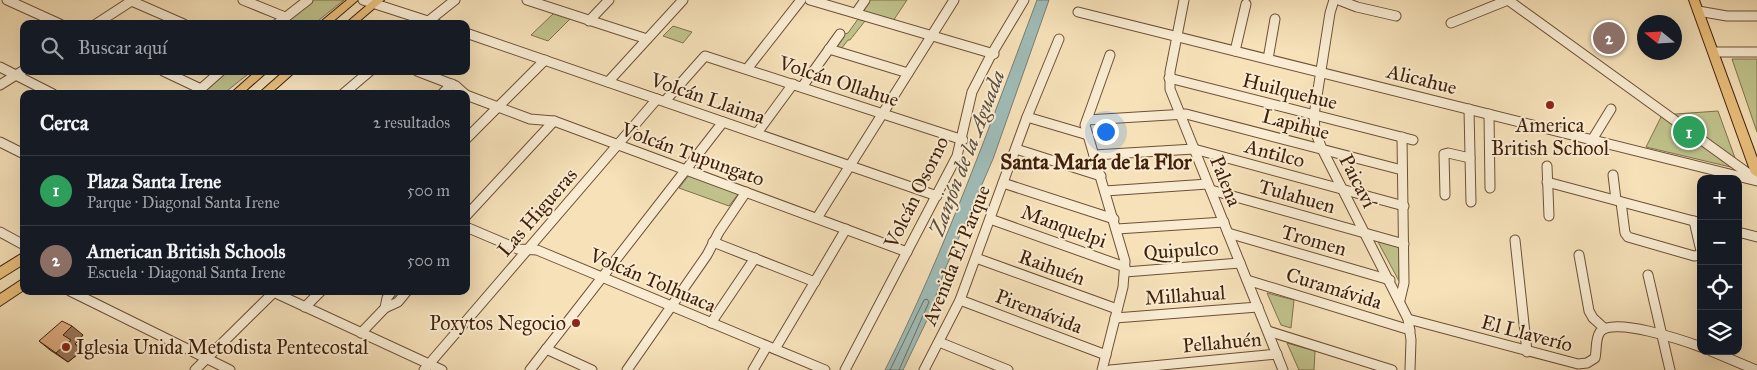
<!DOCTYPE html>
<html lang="es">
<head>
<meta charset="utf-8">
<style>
	:root { --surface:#171b24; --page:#20242c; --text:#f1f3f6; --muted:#9ea1a6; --line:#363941; --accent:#0b8043 }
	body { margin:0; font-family:"IM FELL Great Primer",serif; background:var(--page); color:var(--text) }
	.controls { position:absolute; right:15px; bottom:15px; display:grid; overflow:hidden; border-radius:10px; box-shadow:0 5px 20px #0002 }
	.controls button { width:45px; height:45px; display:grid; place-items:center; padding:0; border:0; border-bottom:1px solid var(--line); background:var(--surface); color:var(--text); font:25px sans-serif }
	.compass { position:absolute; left:1637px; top:15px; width:45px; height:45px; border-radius:50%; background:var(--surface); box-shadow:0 5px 20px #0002; rotate:288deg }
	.you { position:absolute; left:1105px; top:131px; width:18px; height:18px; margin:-12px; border:4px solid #fff; border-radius:50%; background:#1a73e8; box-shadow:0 0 0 8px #1a73e833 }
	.badge { display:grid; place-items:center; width:32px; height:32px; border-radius:50%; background:var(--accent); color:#fff; font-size:16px; font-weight:700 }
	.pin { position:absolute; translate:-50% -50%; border:2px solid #fff; box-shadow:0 1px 5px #0006 }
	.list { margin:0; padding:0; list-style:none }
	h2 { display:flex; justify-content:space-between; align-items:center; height:65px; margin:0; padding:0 20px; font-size:21px }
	h2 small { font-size:16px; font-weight:400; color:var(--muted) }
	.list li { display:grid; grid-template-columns:32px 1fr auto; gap:15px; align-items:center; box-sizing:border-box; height:70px; padding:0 20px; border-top:1px solid var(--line) }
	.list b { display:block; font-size:19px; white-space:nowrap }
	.list p { margin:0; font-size:16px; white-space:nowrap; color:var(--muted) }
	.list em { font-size:16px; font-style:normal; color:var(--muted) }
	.icon { flex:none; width:28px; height:28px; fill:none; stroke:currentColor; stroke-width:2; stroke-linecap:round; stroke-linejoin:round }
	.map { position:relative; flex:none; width:1757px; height:370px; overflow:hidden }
	.search { position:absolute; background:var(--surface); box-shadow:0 5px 20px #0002; left:20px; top:20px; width:450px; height:55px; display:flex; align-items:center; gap:12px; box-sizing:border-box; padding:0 18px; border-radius:10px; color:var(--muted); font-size:19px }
	.panel { position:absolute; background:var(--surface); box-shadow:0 5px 20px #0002; left:20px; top:90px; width:450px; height:205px; border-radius:10px }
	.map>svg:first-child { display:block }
	.green { fill:#c0c28c; stroke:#80714b }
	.water { fill:#9fbcb7; stroke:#797e72 }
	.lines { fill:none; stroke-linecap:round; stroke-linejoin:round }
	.shore { stroke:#706e60; stroke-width:1 }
	.minor-casing { stroke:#6e5036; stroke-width:11 }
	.major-casing { stroke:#41200a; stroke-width:2 }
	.minor { stroke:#f9ecd2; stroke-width:9 }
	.major { fill:#ebc07c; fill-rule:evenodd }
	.wall { fill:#bf9570; stroke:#41200a }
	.shaded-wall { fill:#9b795b; stroke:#41200a }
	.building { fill:#dead82; stroke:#41200a }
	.poi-dot { fill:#8f2418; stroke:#f9ecd2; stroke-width:2 }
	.labels { text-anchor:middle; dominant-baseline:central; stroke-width:4; stroke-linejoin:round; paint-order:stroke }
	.street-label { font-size:20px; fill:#41200a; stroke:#f9ecd2 }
	.poi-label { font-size:20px; fill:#41200a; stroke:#f9ecd2 }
	.water-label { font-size:21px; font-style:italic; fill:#5d4f3e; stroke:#f9ecd2 }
	.neighbourhood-label { font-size:21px; font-weight:bold; fill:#41200a; stroke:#f9ecd2 }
</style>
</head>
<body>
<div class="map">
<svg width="1757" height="370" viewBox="0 0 1757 370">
	<rect width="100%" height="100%" fill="#f6e1b9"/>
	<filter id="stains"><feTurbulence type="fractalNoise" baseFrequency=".004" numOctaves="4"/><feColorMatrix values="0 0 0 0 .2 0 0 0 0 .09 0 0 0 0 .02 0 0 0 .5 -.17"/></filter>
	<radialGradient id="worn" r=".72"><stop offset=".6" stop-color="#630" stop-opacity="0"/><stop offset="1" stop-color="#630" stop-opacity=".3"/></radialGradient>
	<g class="green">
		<path d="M311,0H344L314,24H280Z"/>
		<path d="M866,0H907L893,21L862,11Z"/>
		<path d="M554,13L571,18L548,41L531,35Z"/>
		<path d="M858,19L865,21L850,40H848L841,49L833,47L841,35L848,33Z"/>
		<path d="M673,26L692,32L683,43L663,36Z"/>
		<path d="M1732,59H1757V132Z"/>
		<path d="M224,71H252L223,94H197Z"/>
		<path d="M1718,111L1739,169L1646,147L1662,115Z"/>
		<path d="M689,175L739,193L729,206L679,188Z"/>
		<path d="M1377,240L1400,246L1399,281Z"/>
		<path d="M1267,293L1294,300L1291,328L1281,325Z"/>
		<path d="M1287,343L1315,351L1314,370H1299Z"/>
	</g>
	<path class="water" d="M1037,0H1049L993,159L946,267L928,318L903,370H885C945,251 990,125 1037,0Z"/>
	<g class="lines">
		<path class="shore" d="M890,370L924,300L927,299L929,302L899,370"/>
		<g class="minor-casing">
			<g id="minor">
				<path d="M7,0L60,24"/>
				<path d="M129,0L184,24"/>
				<path d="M243,0L285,17"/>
				<path d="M363,0L437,24"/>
				<path d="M527,0L647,39"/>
				<path d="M810,0L994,54"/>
				<path d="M1184,0L1170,72V89L1283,370"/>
				<path d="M1334,0L1330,13L1314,115L1315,131L1322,149L1408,319L1411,340L1410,370"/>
				<path d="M1339,0L1357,7L1396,16"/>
				<path d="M1698,11L1727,16H1757"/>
				<path d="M1078,12L1757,181"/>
				<path d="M856,13L865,0"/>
				<path d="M589,21L609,0"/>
				<path d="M426,23L455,0"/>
				<path d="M1451,23L1508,0L1753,177"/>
				<path d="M96,24L133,0"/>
				<path d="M277,24L308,0"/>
				<path d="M466,33L937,196"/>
				<path d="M829,49L908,73"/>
				<path d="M1235,51L1246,4"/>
				<path d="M1713,52H1757"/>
				<path d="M1268,59L1275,19"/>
				<path d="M0,67L53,94"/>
				<path d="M747,69L801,0"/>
				<path d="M163,71L201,89"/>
				<path d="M417,71L456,86L465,94"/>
				<path d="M1169,78L1413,140"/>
				<path d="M608,82L683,0"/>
				<path d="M0,85L24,70"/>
				<path d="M802,87L840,34"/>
				<path d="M195,94L221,71"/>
				<path d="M343,94L370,71"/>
				<path d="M442,94L452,84"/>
				<path d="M466,95L530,119L554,121L907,252"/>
				<path d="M665,101L705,56L963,140"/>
				<path d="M1469,109L1471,202"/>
				<path d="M1489,114L1490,188"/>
				<path d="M1027,117L1088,135"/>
				<path d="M1087,120L1186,114L1402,170"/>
				<path d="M757,133L793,84"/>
				<path d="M466,139L545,60"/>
				<path d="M1592,140L1611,109"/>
				<path d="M0,142L24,154"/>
				<path d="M1016,149L1101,176"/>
				<path d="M1094,155L1194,149L1404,206"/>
				<path d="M1547,166L1549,216"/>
				<path d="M1613,175L1616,200"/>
				<path d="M1547,182L1701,223"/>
				<path d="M1003,183L1114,219"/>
				<path d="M1211,190L1404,244"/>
				<path d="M1105,191L1208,184"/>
				<path d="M1445,195L1444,154L1448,153L1470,158"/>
				<path d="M1621,202L1625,233L1628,237L1694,256L1701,255"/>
				<path d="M466,216L554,121"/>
				<path d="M817,218L954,0"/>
				<path d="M990,219L1125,267"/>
				<path d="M1694,221L1701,251"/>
				<path d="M466,227L518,249L537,250L825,370"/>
				<path d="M1117,229L1224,222"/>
				<path d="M0,232L24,245"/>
				<path d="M1738,232L1757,237"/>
				<path d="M1228,233L1390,280"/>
				<path d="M1515,240L1527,352"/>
				<path d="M713,242L815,282"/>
				<path d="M1579,255L1589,311L1593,318L1604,328"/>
				<path d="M976,258L1117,309"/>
				<path d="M1125,272L1240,263"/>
				<path d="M1648,275L1670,370"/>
				<path d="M1247,280L1410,330"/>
				<path d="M70,291L230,370"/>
				<path d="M271,291L442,370"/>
				<path d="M960,300L1106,355"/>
				<path d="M1400,300L1404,283L1402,137"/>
				<path d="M305,307L321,291"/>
				<path d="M385,308L398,302L407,291"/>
				<path d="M1115,318L1258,307"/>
				<path d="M1408,319L1578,364L1587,363L1595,358C1597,350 1595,339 1600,332C1612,316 1685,341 1701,347"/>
				<path d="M711,323L755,258"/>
				<path d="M1268,331L1392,370"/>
				<path d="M361,333L385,308L387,298L392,291"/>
				<path d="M939,342L1008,370"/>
				<path d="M546,349L592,370"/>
				<path d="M775,349L846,229"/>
				<path d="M1711,351L1756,370"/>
				<path d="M195,370L273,293"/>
				<path d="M424,370L657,99"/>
				<path d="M530,370L723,122"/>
				<path d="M627,370L707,255L719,232L746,192"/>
				<path d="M753,370L767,346"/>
				<path d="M845,370L957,156L972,92L990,57L1024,0"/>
				<path d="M924,370L960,300L1027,117L1059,39"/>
				<path d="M1102,370L1123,287L1125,261L1085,125L1110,55"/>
				<path d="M1110,370L1277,354"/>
			</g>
		</g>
		<g class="major-casing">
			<g id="major">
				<path d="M347,0H358L330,24H318Z"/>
				<path d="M373,0H384L356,24H345Z"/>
				<path d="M1689,0H1699L1757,158V177L1751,173Z"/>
				<path d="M256,71H268L242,94H230Z"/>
				<path d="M284,71H296L270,94H258Z"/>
				<path d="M24,252V264L0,279V267Z"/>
				<path d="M24,278V290L0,306V294Z"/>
			</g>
		</g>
		<use href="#minor" class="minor"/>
		<use href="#major" class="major"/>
	</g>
	<path class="wall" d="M83,335L75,344L83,350L68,362L50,350L39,341Z"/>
	<path class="shaded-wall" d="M72,326L83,335L75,344L83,350L68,362L56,353L63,335Z"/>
	<path class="building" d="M62,321L72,326L63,335L71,340L56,353L39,341Z"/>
	<g class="poi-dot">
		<circle cx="1550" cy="105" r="5"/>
		<circle cx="576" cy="323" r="5"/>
		<circle cx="66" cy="347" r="5"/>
	</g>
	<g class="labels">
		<g class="street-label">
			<text transform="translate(1422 79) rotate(14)">Alicahue</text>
			<text transform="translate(839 81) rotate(18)">Volcán Ollahue</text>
			<text transform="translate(1290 91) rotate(14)">Huilquehue</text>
			<text transform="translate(708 98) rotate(19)">Volcán Llaima</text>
			<text transform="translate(1296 124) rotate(15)">Lapihue</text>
			<text transform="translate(1275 153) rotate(15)">Antilco</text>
			<text transform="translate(693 154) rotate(20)">Volcán Tupungato</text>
			<text transform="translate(1226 181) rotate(68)">Palena</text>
			<text transform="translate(1358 181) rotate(63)">Paicaví</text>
			<text transform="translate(916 192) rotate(-64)">Volcán Osorno</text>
			<text transform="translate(1297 196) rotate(16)">Tulahuen</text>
			<text transform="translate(537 212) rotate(-49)">Las Higueras</text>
			<text transform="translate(1064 226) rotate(20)">Manquelpi</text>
			<text transform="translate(1314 240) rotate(16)">Tromen</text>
			<text transform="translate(1181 250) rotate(-4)">Quipulco</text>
			<text transform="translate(956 255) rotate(-68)">Avenida El Parque</text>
			<text transform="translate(1052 267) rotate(20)">Raihuén</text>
			<text transform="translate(653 280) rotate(23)">Volcán Tolhuaca</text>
			<text transform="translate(1334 288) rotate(17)">Curamávida</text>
			<text transform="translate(1185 295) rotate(-4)">Millahual</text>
			<text transform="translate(1039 311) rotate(21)">Piremávida</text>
			<text transform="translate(1527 333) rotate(15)">El Llaverío</text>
			<text transform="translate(1222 342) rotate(-5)">Pellahuén</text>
		</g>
		<g class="poi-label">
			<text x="1550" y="125">America<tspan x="1550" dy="23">British School</tspan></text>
			<text x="566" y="323" text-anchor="end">Poxytos Negocio</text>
			<text x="76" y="347" text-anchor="start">Iglesia Unida Metodista Pentecostal</text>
		</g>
		<g class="water-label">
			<text transform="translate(967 153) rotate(-69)">Zanjón de la Aguada</text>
		</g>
		<g class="neighbourhood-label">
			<text x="1096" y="162">Santa María de la Flor</text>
		</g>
	</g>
	<rect width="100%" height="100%" filter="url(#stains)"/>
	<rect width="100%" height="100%" fill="url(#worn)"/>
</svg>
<div class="controls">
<button>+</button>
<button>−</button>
<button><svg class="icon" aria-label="locate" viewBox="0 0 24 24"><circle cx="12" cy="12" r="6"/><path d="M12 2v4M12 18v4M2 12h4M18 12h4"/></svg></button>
<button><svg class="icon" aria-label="layers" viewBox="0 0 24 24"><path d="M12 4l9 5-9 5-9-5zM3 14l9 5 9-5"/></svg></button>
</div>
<svg class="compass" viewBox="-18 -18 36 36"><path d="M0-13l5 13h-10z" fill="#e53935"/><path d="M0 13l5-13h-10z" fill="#9ea1a6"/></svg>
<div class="you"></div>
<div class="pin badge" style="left:1689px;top:132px;background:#2e9e5b">1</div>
<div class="pin badge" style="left:1609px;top:38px;background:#8d6e63">2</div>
<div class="search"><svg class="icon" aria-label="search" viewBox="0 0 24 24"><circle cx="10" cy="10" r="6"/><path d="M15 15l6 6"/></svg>Buscar aquí</div>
<section class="panel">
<h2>Cerca<small>2 resultados</small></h2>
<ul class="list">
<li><span class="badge" style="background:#2e9e5b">1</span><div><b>Plaza Santa Irene</b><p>Parque · Diagonal Santa Irene</p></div><em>500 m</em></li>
<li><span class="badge" style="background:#8d6e63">2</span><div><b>American British Schools</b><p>Escuela · Diagonal Santa Irene</p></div><em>500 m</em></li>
</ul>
</section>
</div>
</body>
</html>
